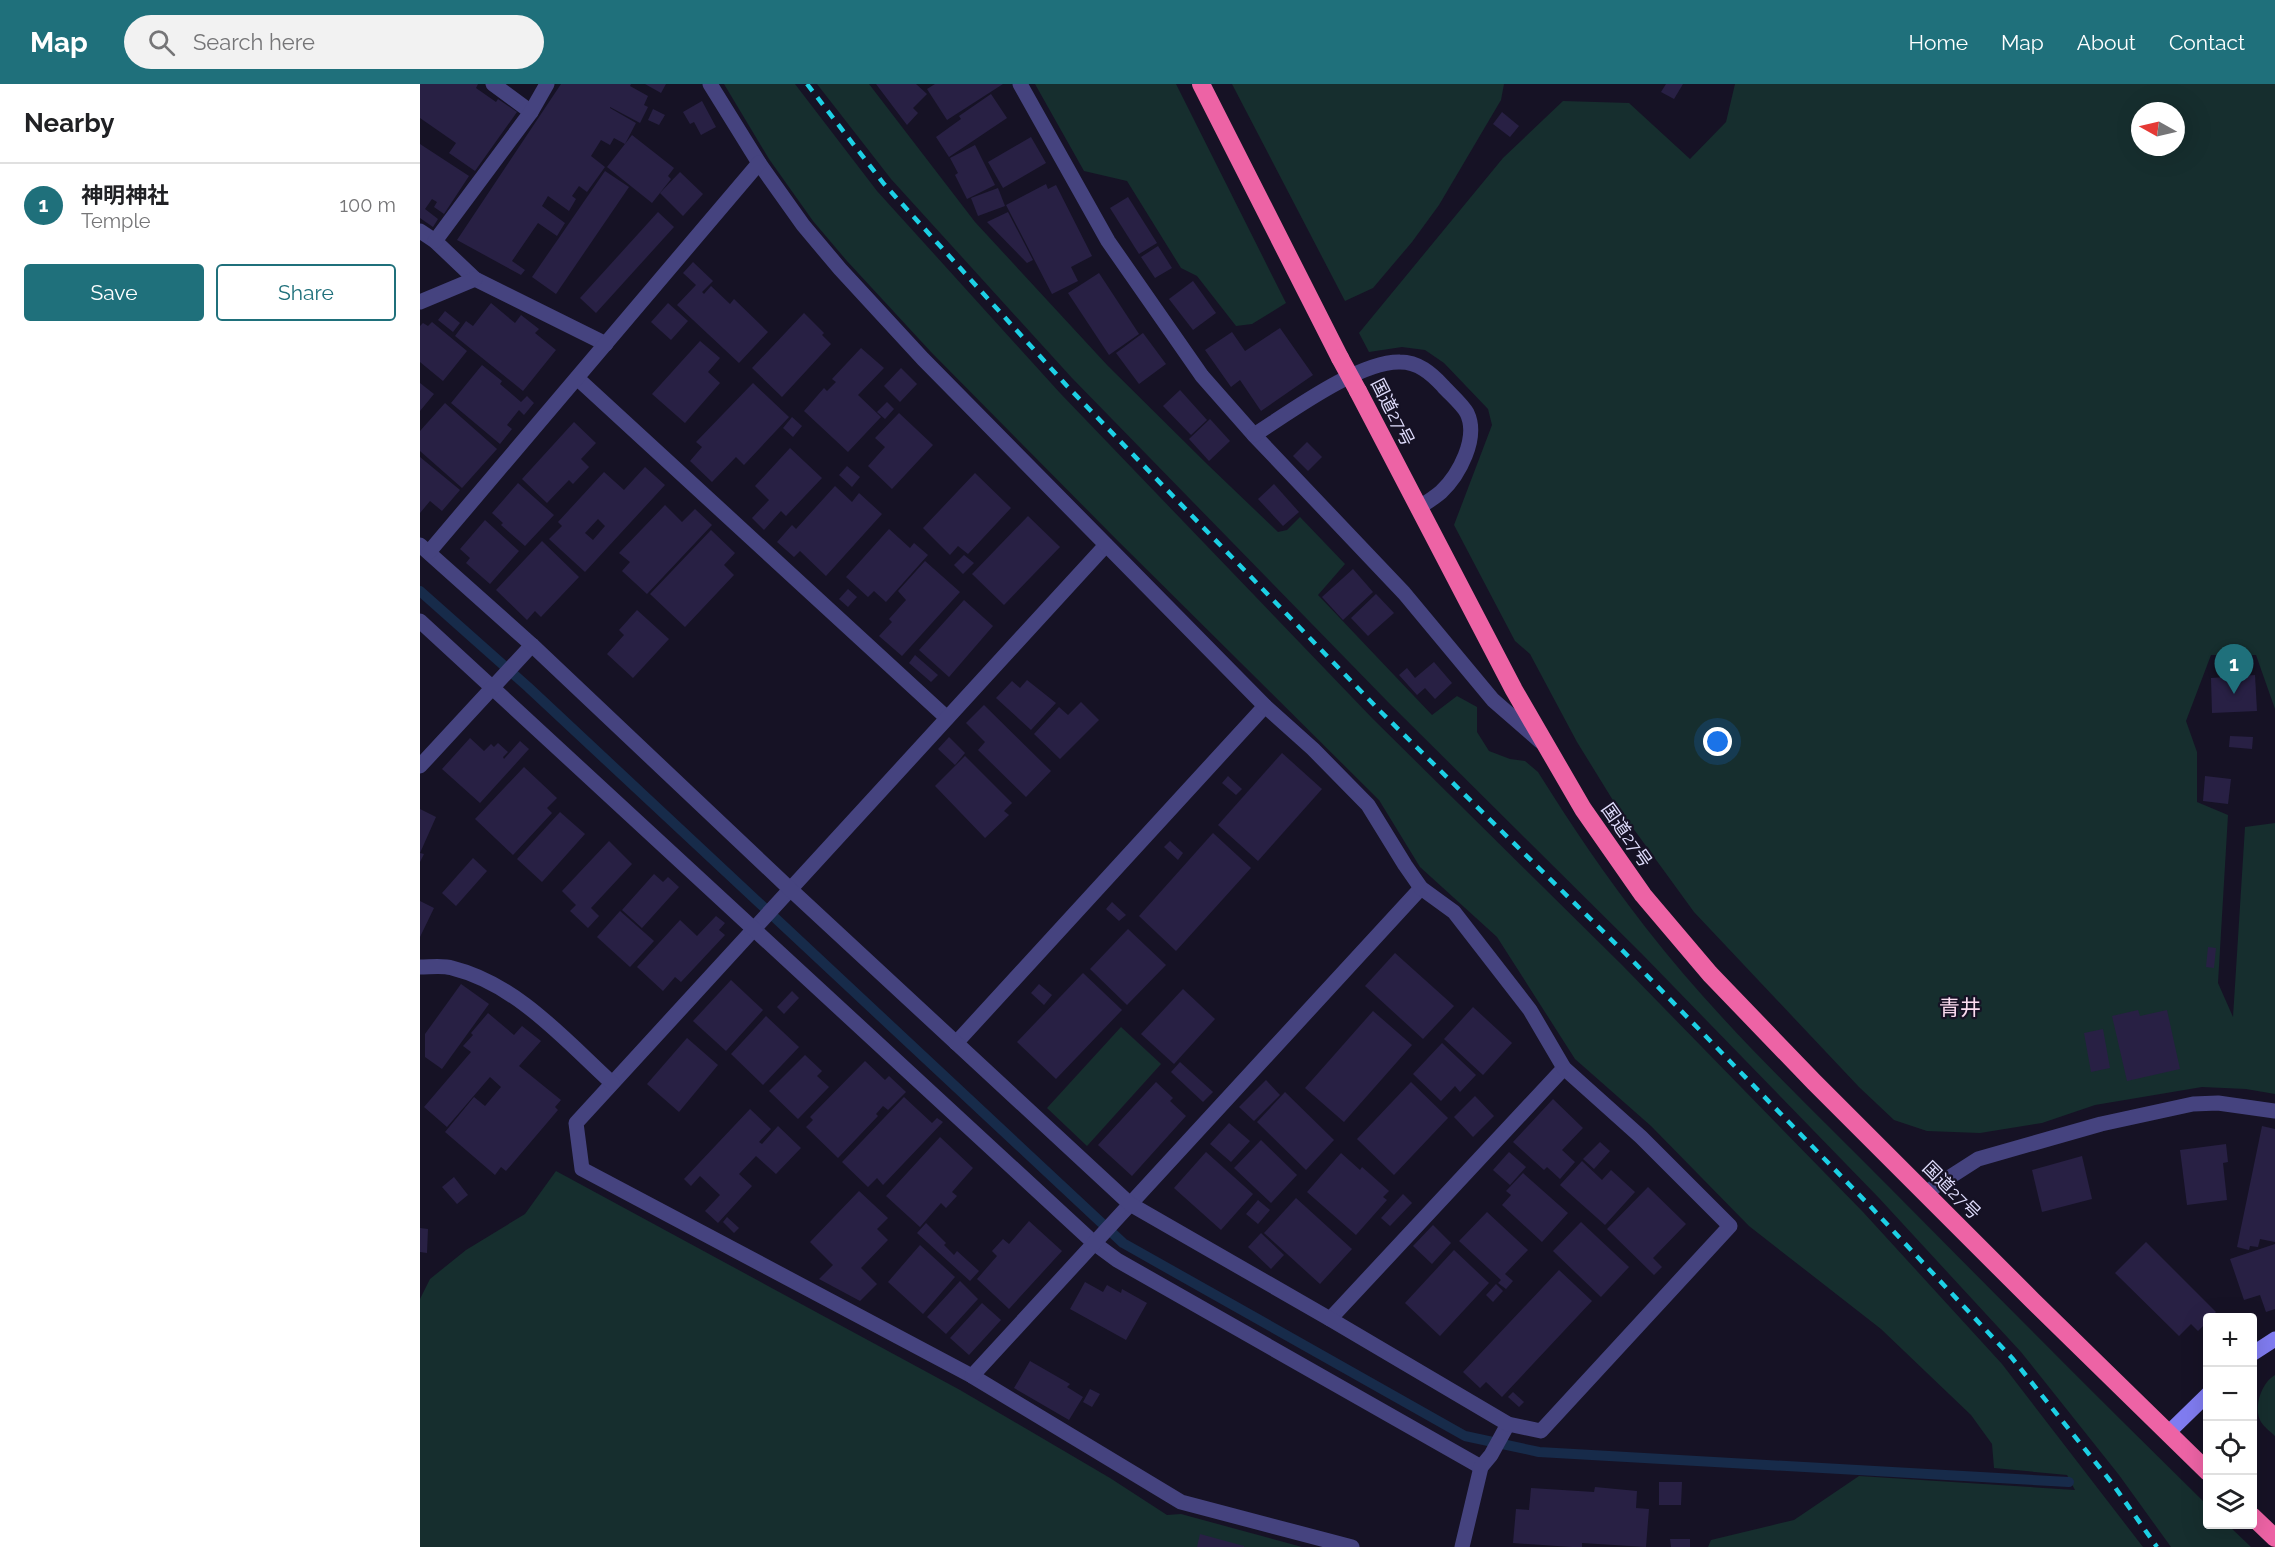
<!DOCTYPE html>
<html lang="en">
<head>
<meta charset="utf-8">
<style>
	:root { --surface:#fff; --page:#f2f2f2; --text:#202124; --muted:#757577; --line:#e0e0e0; --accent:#1f707b }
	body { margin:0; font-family:Raleway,"Noto Sans JP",sans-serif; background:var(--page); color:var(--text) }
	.controls { position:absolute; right:18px; bottom:18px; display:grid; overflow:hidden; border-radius:6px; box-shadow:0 6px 24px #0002 }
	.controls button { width:54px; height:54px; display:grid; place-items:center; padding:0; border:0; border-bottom:2px solid var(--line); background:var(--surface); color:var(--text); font:30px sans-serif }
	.compass { position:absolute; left:1711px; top:18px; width:54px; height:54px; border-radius:50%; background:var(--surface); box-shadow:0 6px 24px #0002; rotate:278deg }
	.you { position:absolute; left:1298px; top:658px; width:21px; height:21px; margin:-15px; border:4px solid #fff; border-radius:50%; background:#1a73e8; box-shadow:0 0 0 9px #1a73e833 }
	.badge { display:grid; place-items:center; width:39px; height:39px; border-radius:50%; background:var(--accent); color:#fff; font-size:20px; font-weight:700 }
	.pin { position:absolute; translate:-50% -50px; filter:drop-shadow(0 2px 3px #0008) }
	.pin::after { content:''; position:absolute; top:32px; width:21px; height:18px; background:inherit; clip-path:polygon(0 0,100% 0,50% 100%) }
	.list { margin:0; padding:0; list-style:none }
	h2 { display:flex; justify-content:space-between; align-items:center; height:78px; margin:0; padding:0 24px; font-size:26px }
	h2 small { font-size:20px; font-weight:400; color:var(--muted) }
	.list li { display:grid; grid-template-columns:39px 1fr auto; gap:18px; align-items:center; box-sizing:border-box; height:84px; padding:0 24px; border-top:2px solid var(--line) }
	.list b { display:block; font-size:22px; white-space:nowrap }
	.list p { margin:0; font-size:20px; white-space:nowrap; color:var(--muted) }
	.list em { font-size:20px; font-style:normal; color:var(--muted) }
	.actions { display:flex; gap:12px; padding:18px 24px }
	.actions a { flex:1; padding:14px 0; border:2px solid var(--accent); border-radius:6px; text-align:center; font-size:21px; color:var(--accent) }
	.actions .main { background:var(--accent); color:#fff }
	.icon { flex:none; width:33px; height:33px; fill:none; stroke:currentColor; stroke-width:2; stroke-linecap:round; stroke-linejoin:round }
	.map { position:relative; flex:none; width:1855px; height:1463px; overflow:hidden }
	header { display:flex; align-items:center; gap:36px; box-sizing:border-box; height:84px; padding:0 30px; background:var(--accent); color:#fff }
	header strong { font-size:28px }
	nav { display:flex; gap:33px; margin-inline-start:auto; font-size:21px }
	.search { width:420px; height:54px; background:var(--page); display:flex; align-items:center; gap:15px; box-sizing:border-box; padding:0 21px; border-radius:33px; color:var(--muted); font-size:22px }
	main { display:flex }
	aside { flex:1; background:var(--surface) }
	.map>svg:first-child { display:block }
	.green { fill:#162e2e; fill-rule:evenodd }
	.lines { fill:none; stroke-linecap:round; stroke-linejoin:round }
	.stream { stroke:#172b4a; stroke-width:10 }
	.building { fill:#282044; fill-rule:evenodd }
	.lane { stroke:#45437f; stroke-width:15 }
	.street { stroke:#45437f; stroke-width:15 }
	.secondary { stroke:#807cf0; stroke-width:15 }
	.highway { stroke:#ed63a5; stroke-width:18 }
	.rail { stroke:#1dd0e5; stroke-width:4.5; stroke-dasharray:9 8; stroke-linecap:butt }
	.highway-bridge { stroke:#ed63a5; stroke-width:18 }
	.labels { text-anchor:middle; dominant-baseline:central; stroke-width:4.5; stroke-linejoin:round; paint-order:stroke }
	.street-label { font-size:18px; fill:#dedbfb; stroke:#161225 }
	.quarter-label { font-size:21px; fill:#fbdcf0; stroke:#161225 }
</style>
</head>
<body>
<header>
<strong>Map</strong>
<div class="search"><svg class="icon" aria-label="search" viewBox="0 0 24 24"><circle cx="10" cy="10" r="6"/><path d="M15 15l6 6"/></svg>Search here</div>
<nav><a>Home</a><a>Map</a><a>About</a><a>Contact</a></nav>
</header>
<main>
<aside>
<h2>Nearby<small></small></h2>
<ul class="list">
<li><span class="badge">1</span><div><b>神明神社</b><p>Temple</p></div><em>100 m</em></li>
</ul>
<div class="actions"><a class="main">Save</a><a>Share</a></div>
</aside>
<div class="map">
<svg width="1855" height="1463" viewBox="0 0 1855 1463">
	<rect width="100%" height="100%" fill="#161225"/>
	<g class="green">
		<path d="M304,0H375L457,107L640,309L953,635L1202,881L1443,1128L1582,1280L1723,1463H1288L1291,1456L1374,1436L1439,1392L1655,1406L1647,1391L1574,1384L1572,1360L1551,1331L1461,1245L1329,1142L1231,1042L1155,975L1077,853L1000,783L959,716L696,455L511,268L427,177L393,137L349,75Z"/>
		<path d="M397,0H449L555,138L688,282L788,381L858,448L867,446L880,433L925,480L898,511L1012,631L1037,612L1057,623V648L1069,667L1090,675L1105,677L1118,688C1151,741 1187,794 1226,844C1299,938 1388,1021 1472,1106C1577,1212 1681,1317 1787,1421L1788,1440L1808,1441L1831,1463H1751L1699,1391L1601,1268L1459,1114L1221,869L968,618L652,294L471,95Z"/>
		<path d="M615,0H756L866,219L832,240L816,242L777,192L761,184L707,97L664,87Z"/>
		<path d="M812,0H1084L1081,16L1019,121L992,158L953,204L925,217Z"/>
		<path d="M1315,0H1855V625L1836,571H1791L1766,637L1777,668V718L1808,731L1798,899L1813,933L1825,743L1855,739V1010L1826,1005L1782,1003L1675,1021L1622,1039L1560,1049L1507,1047L1474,1036L1439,1003L1274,828L1194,718L1157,658L1110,570L1095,557L1034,441L1072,341L1068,325L1024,279L1005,266L982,263L949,268L939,249L1083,74L1143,17L1209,19L1270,75L1306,38ZM1720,27H1756V63H1720Z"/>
		<path d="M701,943L741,980L667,1062L627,1024Z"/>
		<path d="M136,1087L540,1306L690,1394L747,1431L761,1430L882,1463H0V1215L10,1195L46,1166L105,1130Z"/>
		<path d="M1855,1291V1352C1851,1348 1844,1343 1841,1338C1833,1324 1841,1299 1855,1291Z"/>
	</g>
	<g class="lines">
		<path class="stream" d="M0,507L108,603L703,1159L1045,1352L1119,1368L1649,1398"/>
	</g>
	<g class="building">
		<path d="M0,0H58L56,4L76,18L78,15L97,28L55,87L29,69L36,59L0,34Z"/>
		<path d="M141,0H211L210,2L228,12L224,21L228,23L220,39L190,23V24L216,39L205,60L194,54L190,61L181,56L171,72L185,83L167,108L159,102L152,112L156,115L149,127L128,112L122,122L145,139L137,152L118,139L92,177L105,186L101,191L37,156Z"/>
		<path d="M225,0H246L241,9Z"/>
		<path d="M456,0H496L507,10L493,24L498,29L487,41Z"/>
		<path d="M515,0H583L527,36L507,5Z"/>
		<path d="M1246,0H1263L1254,15L1241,8Z"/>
		<path d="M571,10L587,34L529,73L516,53L541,35L539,32Z"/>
		<path d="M282,17L296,43L281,51L274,38L270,40L263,28Z"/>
		<path d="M233,25L245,31L239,41L228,36Z"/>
		<path d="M1082,28L1099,42L1090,53L1073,40Z"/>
		<path d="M212,51L254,84L248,92L251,95L232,119L187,83Z"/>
		<path d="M611,53L626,79L583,104L568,78Z"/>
		<path d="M0,60L49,92L24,130L14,123L17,118L12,115L5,125L18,135L13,143L0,134Z"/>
		<path d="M555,61L575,101L547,115L535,91L538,89L530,74Z"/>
		<path d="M185,87L209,103L136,210L112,193Z"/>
		<path d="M260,88L283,110L263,132L240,109Z"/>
		<path d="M626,100L628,105L636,101L672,172L651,183L658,197L632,210L586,121Z"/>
		<path d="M578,104L585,122L558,132L551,114Z"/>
		<path d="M708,113L737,159L719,170L690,124Z"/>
		<path d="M238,128L254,143L176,229L160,214Z"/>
		<path d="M588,128L613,176L607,179L567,138Z"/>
		<path d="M738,162L752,184L735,194L721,173Z"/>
		<path d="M273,178L293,197L282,208L284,210L291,202L310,220L314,215L348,248L319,279L257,221L276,201L263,189Z"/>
		<path d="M679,189L719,250L689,271L648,209Z"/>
		<path d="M773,197L796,229L773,246L749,215Z"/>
		<path d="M71,219L95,239L101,231L119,245L115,249L136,266L103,307L35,252L46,237L53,242Z"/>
		<path d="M248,219L268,237L251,256L231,238Z"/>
		<path d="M25,227L40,239L33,248L18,236Z"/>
		<path d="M384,229L404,249L402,251L411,260L362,313L332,284Z"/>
		<path d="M12,238L47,267L23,297L0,278V242L3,239L8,242Z"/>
		<path d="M860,244L893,291L841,327L820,296L811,303L785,266L812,248L825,267Z"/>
		<path d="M723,249L746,280L719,300L696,269Z"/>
		<path d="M280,257L300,274L288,288L300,299L265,339L232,310Z"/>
		<path d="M441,264L464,284L438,311L461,333L428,368L384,327L404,304L407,307L416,298L412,295Z"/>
		<path d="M62,281L82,297L80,300L101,318L107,312L114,319L104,331L99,326L87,341L92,345L80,360L31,319Z"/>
		<path d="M481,284L497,300L480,318L464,302Z"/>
		<path d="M0,299L14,310L0,327Z"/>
		<path d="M333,299L369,333L324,381L316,373L292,398L270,377L282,363L276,358Z"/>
		<path d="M760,306L787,336L771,351L743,322Z"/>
		<path d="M467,318L474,325L465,335L457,328Z"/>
		<path d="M25,319L77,365L42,404L0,367V347Z"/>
		<path d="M479,329L513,361L472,405L448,382L465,363L455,354Z"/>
		<path d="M372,333L382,342L373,353L363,344Z"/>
		<path d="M790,335L810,357L789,377L769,355Z"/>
		<path d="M154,338L176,359L161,375L169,383L153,400L149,396L127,419L102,395Z"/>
		<path d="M887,358L902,373L888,387L873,372Z"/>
		<path d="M370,364L402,394L366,432L361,427L344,446L332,434L349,416L335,402Z"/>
		<path d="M0,373L40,406L22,427L10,417L0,429Z"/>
		<path d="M427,382L440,393L432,403L419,391Z"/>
		<path d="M225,383L245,401L165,488L129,455L142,442L138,438L184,388L204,406ZM178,435L185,442L173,456L165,449Z"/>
		<path d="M555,389L591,424L548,470L538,462L530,471L503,444Z"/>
		<path d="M98,399L134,431L105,462L81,441L83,439L72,429Z"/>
		<path d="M854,400L879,428L863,442L838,415Z"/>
		<path d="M415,402L432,418L439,409L462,430L406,492L380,467L374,473L357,458L372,441L376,445Z"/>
		<path d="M245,421L262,438L275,425L292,441L227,510L202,487L210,478L199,469Z"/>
		<path d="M608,432L640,463L584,521L552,490Z"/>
		<path d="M65,436L99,467L70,500L46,479L50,474L40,465Z"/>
		<path d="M469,445L490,464L494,459L508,471L466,518L454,507L448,513L426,493Z"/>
		<path d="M291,446L315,469L304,481L314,491L265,543L230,510Z"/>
		<path d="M122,457L159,493L121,533L115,527L107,536L76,506Z"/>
		<path d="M544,471L554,479L543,490L534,481Z"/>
		<path d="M505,477L540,508L482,572L459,552L472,538L469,535L486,516L478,507Z"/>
		<path d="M933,485L953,508L923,536L902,513Z"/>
		<path d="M428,505L437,513L428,523L419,515Z"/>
		<path d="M956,510L974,529L948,552L931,534Z"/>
		<path d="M544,516L573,542L529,593L499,566Z"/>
		<path d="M217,526L249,555L213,594L187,570L204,551L199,546Z"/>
		<path d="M495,571L518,591L511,598L489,579Z"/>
		<path d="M1014,578L1032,599L1015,615L1005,604L997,611L979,591L987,584L995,594Z"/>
		<path d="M1835,591L1837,627L1792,629L1791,594Z"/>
		<path d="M607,596L636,619L611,646L576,614L592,597L600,604Z"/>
		<path d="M661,618L679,636L640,675L614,650L639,623L648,631Z"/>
		<path d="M564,621L631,687L606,713L558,666L565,658L546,639Z"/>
		<path d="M1810,652L1833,653L1832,665L1809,663Z"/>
		<path d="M529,653L545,669L535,681L518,665Z"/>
		<path d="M50,654L64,667L71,660L74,663L78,659L88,668L83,673L84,675L100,657L109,665L60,719L22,685Z"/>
		<path d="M862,669L902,705L838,777L798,741Z"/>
		<path d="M545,672L592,719L584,727L589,731L565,754L515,702Z"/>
		<path d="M104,683L137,714L127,724L132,729L93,771L55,735Z"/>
		<path d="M808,692L822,705L816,711L802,699Z"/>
		<path d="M1785,692L1811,695L1808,720L1783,717Z"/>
		<path d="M0,725L16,733L0,769L4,770L0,778Z"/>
		<path d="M140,728L165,750L122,798L97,775Z"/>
		<path d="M793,749L831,784L756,867L719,832Z"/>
		<path d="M189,757L212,780L171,824L179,832L168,844L150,827L156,821L142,807Z"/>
		<path d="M750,757L763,769L758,776L744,763Z"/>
		<path d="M53,774L67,787L36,822L22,809Z"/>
		<path d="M234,790L243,798L248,793L259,803L222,844L202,826Z"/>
		<path d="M0,817L14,824L0,853Z"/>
		<path d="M692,818L706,831L699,837L686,825Z"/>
		<path d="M200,827L234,857L210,883L177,853Z"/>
		<path d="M296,832L305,839L299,846L305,851L261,898L255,893L243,907L217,883L260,836L277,852Z"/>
		<path d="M708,845L746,881L707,921L670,885Z"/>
		<path d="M1788,863L1796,864L1794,884L1786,883Z"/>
		<path d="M975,869L1034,922L1003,955L945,902Z"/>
		<path d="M663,889L702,926L636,995L597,958Z"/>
		<path d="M311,896L343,926L306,967L273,937Z"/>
		<path d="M41,900L69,920L22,985L5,973V950Z"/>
		<path d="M619,900L632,911L624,921L611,909Z"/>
		<path d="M763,905L795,935L754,980L721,950Z"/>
		<path d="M372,907L379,914L364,930L357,923Z"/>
		<path d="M1053,923L1092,959L1063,991L1024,955Z"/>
		<path d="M1718,926L1720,932L1747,926L1760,985L1707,997L1692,932Z"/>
		<path d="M953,927L992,961L924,1038L885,1004Z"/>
		<path d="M68,929L94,951L102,942L121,957L99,982L141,1016L135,1023L138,1026L86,1087L81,1083L75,1091L25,1048L54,1013L65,1022L81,1003L70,993L27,1043L4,1023L51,968L43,962L53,951L51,949Z"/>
		<path d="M346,932L379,963L343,1001L311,970Z"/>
		<path d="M1683,945L1690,984L1671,988L1664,949Z"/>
		<path d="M267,954L298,981L259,1028L227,1000Z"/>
		<path d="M1022,959L1056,991L1040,1008L1035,1002L1021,1017L993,990Z"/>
		<path d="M385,971L402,987L397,992L409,1003L378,1035L349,1007Z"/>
		<path d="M445,977L465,996L469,992L486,1008L468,1026L463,1022L456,1030L458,1032L418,1074L386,1043L393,1036L390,1033Z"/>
		<path d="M760,978L793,1008L783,1018L751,988Z"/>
		<path d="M846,996L860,1011L834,1037L819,1023Z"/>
		<path d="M736,998L753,1014L750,1017L766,1032L712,1092L678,1061Z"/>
		<path d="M991,998L1028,1034L974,1091L937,1055Z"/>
		<path d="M865,1008L914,1056L886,1086L837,1038Z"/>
		<path d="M1055,1012L1074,1032L1053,1053L1034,1033Z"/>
		<path d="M484,1013L512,1039L517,1034L523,1038L463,1101L457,1094L448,1103L422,1078Z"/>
		<path d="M1133,1015L1163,1044L1142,1066L1155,1078L1140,1095L1127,1083L1124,1086L1093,1058Z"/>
		<path d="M330,1025L351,1045L339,1058L342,1060L358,1042L381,1064L356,1090L336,1072L319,1090L332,1102L298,1139L285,1127L300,1111L280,1092L271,1102L264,1095Z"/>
		<path d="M809,1039L830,1057L811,1078L790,1060Z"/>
		<path d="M1842,1042L1855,1045V1158L1840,1155L1838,1163L1830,1162L1829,1166L1817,1163Z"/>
		<path d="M520,1053L553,1084L532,1108L537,1112L526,1124L521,1119L500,1143L466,1112Z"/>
		<path d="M841,1056L877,1091L851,1119L814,1084Z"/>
		<path d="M1180,1058L1190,1067L1174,1085L1163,1075Z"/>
		<path d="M1806,1060L1808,1078L1803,1079L1807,1116L1767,1121L1760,1066Z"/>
		<path d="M786,1068L833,1110L801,1146L754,1104Z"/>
		<path d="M1089,1068L1106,1083L1090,1101L1073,1086Z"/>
		<path d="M921,1069L940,1086L942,1083L969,1107L963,1113L967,1116L936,1151L887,1108Z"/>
		<path d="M1662,1072L1672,1115L1622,1128L1612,1086Z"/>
		<path d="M1162,1077L1182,1096L1191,1086L1215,1108L1185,1141L1140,1101Z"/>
		<path d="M1103,1089L1148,1129L1122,1158L1082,1121L1091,1111L1086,1107Z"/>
		<path d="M34,1093L48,1111L37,1120L22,1103Z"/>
		<path d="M1228,1103L1266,1140L1233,1174L1242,1183L1234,1191L1187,1145Z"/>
		<path d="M439,1107L468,1134L457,1145L468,1156L441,1184L457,1200L440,1217L399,1195L413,1181L390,1158Z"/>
		<path d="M983,1110L992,1119L970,1142L961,1134Z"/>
		<path d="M876,1114L932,1165L900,1200L844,1149Z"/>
		<path d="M838,1116L850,1126L838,1140L826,1130Z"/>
		<path d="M1067,1128L1108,1166L1085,1190L1093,1197L1086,1205L1078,1199L1081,1196L1039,1157Z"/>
		<path d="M307,1133L319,1144L314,1149L303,1138Z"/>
		<path d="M609,1137L642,1167L589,1225L557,1195L577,1172L572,1167L583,1155L589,1160Z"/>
		<path d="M1161,1138L1209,1183L1181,1213L1133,1167Z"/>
		<path d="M506,1139L526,1159L524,1161L534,1171L537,1167L559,1187L550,1197L497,1149Z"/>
		<path d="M1013,1141L1031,1159L1012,1180L993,1162Z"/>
		<path d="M0,1144L8,1145L7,1169L0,1168Z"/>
		<path d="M841,1149L864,1171L851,1185L828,1163Z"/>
		<path d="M1726,1158L1796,1228L1791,1233L1788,1234V1237L1778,1247L1771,1240L1759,1252L1695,1189Z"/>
		<path d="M1855,1160V1225L1846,1228L1840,1211L1824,1216L1810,1175Z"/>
		<path d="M500,1161L535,1193L503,1230L468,1198Z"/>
		<path d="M1034,1166L1069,1199L1020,1252L985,1219Z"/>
		<path d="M1139,1186L1172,1217L1082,1313L1066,1298L1060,1304L1043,1288Z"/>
		<path d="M540,1197L558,1215L526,1250L507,1233Z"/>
		<path d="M665,1198L683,1208L687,1201L701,1209L702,1205L727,1219L706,1256L650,1225Z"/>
		<path d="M1076,1200L1083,1207L1073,1218L1066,1211Z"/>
		<path d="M562,1219L581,1236L549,1271L530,1254Z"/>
		<path d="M610,1277L650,1300L647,1303L663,1313L649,1336L594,1304Z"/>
		<path d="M670,1305L680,1310L672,1323L663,1318Z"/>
		<path d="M1093,1308L1104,1318L1099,1323L1088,1313Z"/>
		<path d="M1239,1398H1262L1261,1421H1239Z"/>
		<path d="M1175,1403L1217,1407L1216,1424L1229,1425L1226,1463L1162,1459V1463H1152L1093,1459L1096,1425L1109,1426L1111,1404L1174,1408Z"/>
		<path d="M780,1450L824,1462V1463H777Z"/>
		<path d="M1250,1455H1270V1463H1251Z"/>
	</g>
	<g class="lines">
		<g class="lane">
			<path d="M73,0L111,28"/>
			<path d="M0,147L15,157L55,195L186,260"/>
			<path d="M15,157L111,28L127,0"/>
			<path d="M0,218L55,195"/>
			<path d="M157,294L527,634"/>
			<path d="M686,461L156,1039L162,1085L552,1292L761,1418L932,1463"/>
			<path d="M0,537L674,1159L697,1176L1061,1383"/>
			<path d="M0,682L112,561"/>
			<path d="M0,883C10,883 23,881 32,884C97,900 145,956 192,999"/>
			<path d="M536,959L845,622"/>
			<path d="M910,1235L1144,984"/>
			<path d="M552,1292L1001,804"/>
			<path d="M1042,1463L1061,1383L1071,1371L1088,1340"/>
		</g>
		<g class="street">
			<path d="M600,0L688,157L782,292L834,351L984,509L1073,616L1120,657"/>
			<path d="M834,351C870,328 939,277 980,278C998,278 1011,289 1023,302C1030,310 1042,320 1047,329C1059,354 1039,391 1021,408C1014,414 1006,419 998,424"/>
			<path d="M0,461L112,561L370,805L710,1120L910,1235L1088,1340L1121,1347L1310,1142L1221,1053L1144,984L1110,926L1034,828L1001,804L985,781L948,721L893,665L845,622L503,275L420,185L383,141L339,79L290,0"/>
			<path d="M9,468L339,79"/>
			<path d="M1505,1109L1558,1075L1681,1040L1773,1020L1798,1019L1855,1027"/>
		</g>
		<g class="secondary">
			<path d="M1832,1270L1855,1255"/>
			<path d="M1748,1349L1788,1310"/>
		</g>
		<g class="highway">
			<path d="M781,0L920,274"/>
			<path d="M938,307L1094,606L1163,725L1223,811L1290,890L1394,998L1612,1216L1788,1388"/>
			<path d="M1832,1432L1855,1454"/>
		</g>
		<path class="rail" d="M387,0L464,100L647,302L961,628L1211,875L1450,1122L1592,1274L1692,1399L1737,1463"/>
		<path class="highway-bridge" d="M920,274L938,307"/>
	</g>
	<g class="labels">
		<g class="street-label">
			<text transform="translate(973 328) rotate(63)">国道27号</text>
			<text transform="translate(1207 751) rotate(55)">国道27号</text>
			<text transform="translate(1532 1106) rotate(45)">国道27号</text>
		</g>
		<g class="quarter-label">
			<text x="1540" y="923">青井</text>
		</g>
	</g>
</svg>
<div class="controls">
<button>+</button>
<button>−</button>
<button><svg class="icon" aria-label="locate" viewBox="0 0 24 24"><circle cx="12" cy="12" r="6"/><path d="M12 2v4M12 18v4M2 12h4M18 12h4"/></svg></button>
<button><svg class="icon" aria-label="layers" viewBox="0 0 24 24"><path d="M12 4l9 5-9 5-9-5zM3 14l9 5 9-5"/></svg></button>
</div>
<svg class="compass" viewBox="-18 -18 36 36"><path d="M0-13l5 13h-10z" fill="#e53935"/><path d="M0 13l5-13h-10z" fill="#757577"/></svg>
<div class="you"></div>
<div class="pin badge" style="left:1814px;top:610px">1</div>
</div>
</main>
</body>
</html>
